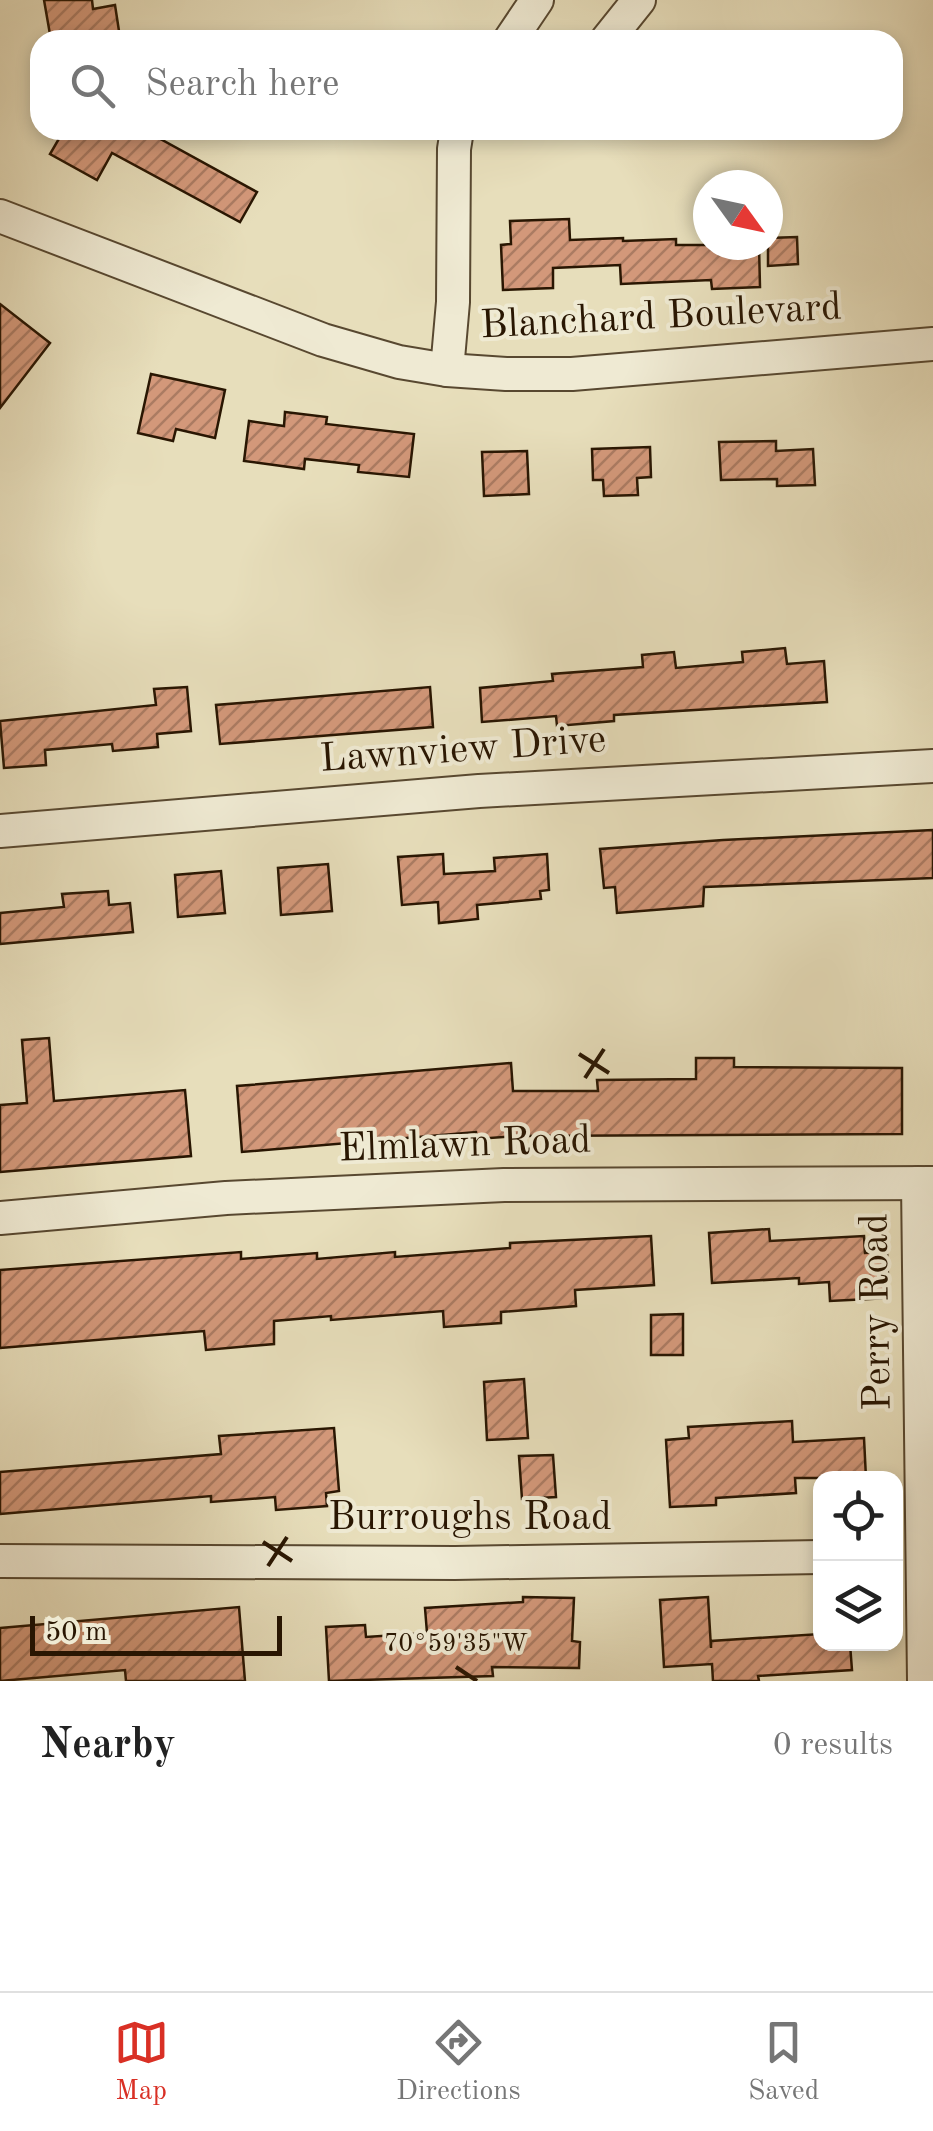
<!DOCTYPE html>
<html lang="en">
<head>
<meta charset="utf-8">
<style>
	:root { --surface:#fff; --page:#f2f2f2; --text:#222; --muted:#767676; --line:#e0e0e0; --accent:#d93025 }
	body { margin:0; font-family:"Old Standard TT",serif; background:var(--page); color:var(--text) }
	.controls { position:absolute; right:30px; bottom:30px; display:grid; overflow:hidden; border-radius:20px; box-shadow:0 5px 15px #0003 }
	.controls button { width:90px; height:90px; display:grid; place-items:center; padding:0; border:0; border-bottom:2px solid var(--line); background:var(--surface); color:var(--text); font:50px sans-serif }
	.compass { position:absolute; left:693px; top:170px; width:90px; height:90px; border-radius:50%; background:var(--surface); box-shadow:0 5px 15px #0003; rotate:123deg }
	.scale { position:absolute; left:30px; bottom:25px; width:252px; box-sizing:border-box; padding-left:10px; border:5px solid #291602; border-top:0; font-size:28px; line-height:35px; white-space:nowrap; color:#291602; -webkit-text-stroke:8px #efead3; paint-order:stroke }
	.list { margin:0; padding:0; list-style:none }
	h2 { display:flex; justify-content:space-between; align-items:center; height:130px; margin:0; padding:0 40px; font-size:42px }
	h2 small { font-size:32px; font-weight:400; color:var(--muted) }
	.icon { flex:none; width:55px; height:55px; fill:none; stroke:currentColor; stroke-width:2; stroke-linecap:round; stroke-linejoin:round }
	.map { position:relative; flex:none; width:933px; height:1681px; overflow:hidden }
	.search { position:absolute; background:var(--surface); box-shadow:0 5px 15px #0003; left:30px; right:30px; top:30px; height:110px; display:flex; align-items:center; gap:25px; box-sizing:border-box; padding:0 35px; border-radius:30px; color:var(--muted); font-size:38px }
	.sheet { height:310px; background:var(--surface) }
	nav { display:flex; justify-content:space-around; align-items:center; box-sizing:border-box; height:140px; border-top:2px solid var(--line); background:var(--surface); font-size:28px; color:var(--muted) }
	nav a { display:grid; justify-items:center; gap:5px }
	nav .on { color:var(--accent) }
	.map>svg:first-child { display:block }
	.building { fill:url(#building-hatch); stroke:#291602; stroke-width:2.5 }
	.lines { fill:none; stroke-linecap:round; stroke-linejoin:round }
	.minor-casing { stroke:#584830; stroke-width:36 }
	.minor { stroke:#efead3; stroke-width:32 }
	.ticks { fill:none; stroke:#291602; stroke-width:4 }
	.labels { text-anchor:middle; dominant-baseline:central; stroke-width:8; stroke-linejoin:round; paint-order:stroke }
	.street-label { font-size:40px; fill:#291602; stroke:#efead3 }
	.ticks-label { font-size:25px; text-anchor:middle; fill:#291602; stroke:#efead3; stroke-width:8; stroke-linejoin:round; paint-order:stroke }
</style>
</head>
<body>
<div class="map">
<svg width="933" height="1681" viewBox="0 0 933 1681">
	<defs>
		<pattern id="building-hatch" width="6" height="6" patternUnits="userSpaceOnUse" patternTransform="scale(2.5)"><rect width="6" height="6" fill="#d3987a"/><path d="M-1 1l2-2M0 6l6-6M5 7l2-2" fill="none" stroke="#ab7b62"/></pattern>
	</defs>
	<rect width="100%" height="100%" fill="#e7debb"/>
	<filter id="stains"><feTurbulence type="fractalNoise" baseFrequency=".002" numOctaves="4"/><feColorMatrix values="0 0 0 0 .2 0 0 0 0 .09 0 0 0 0 .02 0 0 0 .5 -.17"/></filter>
	<radialGradient id="worn" r=".72"><stop offset=".6" stop-color="#630" stop-opacity="0"/><stop offset="1" stop-color="#630" stop-opacity=".3"/></radialGradient>
	<g class="building">
		<path d="M44,0H92L93,9L115,5L119,31L51,40Z"/>
		<path d="M64,130H144L257,192L240,222L112,153L97,180L50,154Z"/>
		<path d="M569,219L570,240L623,238V241L676,239V245H759L760,287L712,289L711,280L621,284L620,265L553,268V288L503,290L501,245L511,244L510,221Z"/>
		<path d="M797,237L798,264L768,266V238Z"/>
		<path d="M0,304L50,343L0,408Z"/>
		<path d="M151,374L225,390L215,438L176,429L173,441L138,433Z"/>
		<path d="M285,412L327,417L326,424L414,434L409,477L358,472L359,465L305,459L304,469L244,461L249,421L284,426Z"/>
		<path d="M776,441V451L813,449L815,485L777,486V479L721,480L719,442Z"/>
		<path d="M650,447L651,477L637,478L638,495L604,496L603,480H593L592,449Z"/>
		<path d="M527,451L529,494L484,496L482,452Z"/>
		<path d="M785,648L787,664L824,661L827,702L614,715V721L557,726L556,716L482,722L480,688L553,681L552,674L643,667L642,655L674,652L676,668L743,662L742,652Z"/>
		<path d="M187,687L191,731L157,734L158,747L113,751L112,744L45,750L46,765L4,768L0,721L156,705L154,689Z"/>
		<path d="M430,687L433,727L220,744L216,705Z"/>
		<path d="M933,830V878L704,887L703,906L617,913L615,887L604,888L600,849L723,840Z"/>
		<path d="M443,854L444,874L495,871L494,858L547,854L549,890L540,891L541,899L477,905L478,919L439,923L438,902L402,905L398,857Z"/>
		<path d="M328,864L332,911L281,915L278,868Z"/>
		<path d="M221,871L225,913L178,917L175,875Z"/>
		<path d="M108,891L109,905L130,903L133,932L0,944V913L64,907L62,894Z"/>
		<path d="M49,1038L54,1101L185,1090L191,1156L0,1172V1105L27,1103L22,1040Z"/>
		<path d="M696,1058H734V1067L902,1068V1134L518,1136L477,1139L476,1132L242,1152L237,1086L511,1063L513,1091H598L597,1080L696,1079Z"/>
		<path d="M769,1229L770,1241L864,1236L865,1253L887,1252L889,1298L830,1301L829,1282L799,1284V1278L712,1283L709,1233Z"/>
		<path d="M651,1236L654,1285L575,1290L576,1306L501,1312V1323L444,1327L443,1311L331,1320V1316L274,1321V1344L206,1350L204,1331L0,1348V1270L241,1252V1259L317,1253V1259L395,1252V1257L510,1248V1243Z"/>
		<path d="M683,1314V1355H651V1315Z"/>
		<path d="M524,1379L528,1438L487,1440L484,1382Z"/>
		<path d="M792,1421L793,1442L864,1438L866,1478H795L796,1493L716,1498V1505L670,1507L666,1440L689,1438L688,1427Z"/>
		<path d="M334,1428L339,1491L326,1493L327,1506L276,1510L275,1497L211,1502V1496L0,1514V1472L221,1454L219,1436Z"/>
		<path d="M553,1455L556,1497L522,1499L519,1456Z"/>
		<path d="M523,1597L574,1598L572,1641L580,1642L579,1668L492,1667L493,1676L329,1681L326,1627L365,1625L366,1637L427,1633L425,1608L523,1602Z"/>
		<path d="M708,1597L711,1648V1641L820,1634V1644H850L852,1670L758,1676L759,1681H713L712,1664L664,1667L660,1600Z"/>
		<path d="M239,1607L245,1681H126L125,1670L0,1681V1628Z"/>
	</g>
	<g class="lines">
		<g class="minor-casing">
			<g id="minor">
				<path d="M510,40L537,0"/>
				<path d="M607,40L639,0"/>
				<path d="M0,216L323,340L399,362L447,370L506,374H572L933,344"/>
				<path d="M447,370L453,302L454,149L457,130"/>
				<path d="M0,831L479,791L933,766"/>
				<path d="M918,1183L924,1681"/>
				<path d="M0,1218L226,1198L504,1185L933,1183"/>
				<path d="M0,1561L455,1563L820,1557"/>
			</g>
		</g>
		<use href="#minor" class="minor"/>
	</g>
	<path class="ticks" d="M579,1054L609,1073M585,1078L604,1049M263,1542L292,1561M268,1566L287,1537M456,1667L477,1681"/>
	<g class="labels">
		<g class="street-label">
			<text transform="translate(661 318) rotate(-3)">Blanchard Boulevard</text>
			<text transform="translate(463 751) rotate(-4)">Lawnview Drive</text>
			<text transform="translate(465 1146) rotate(-2)">Elmlawn Road</text>
			<text transform="translate(878 1312) rotate(-91)">Perry Road</text>
			<text x="470" y="1519">Burroughs Road</text>
		</g>
	</g>
	<g class="ticks-label">
		<text x="456" y="1651">70°59'35"W</text>
	</g>
	<rect width="100%" height="100%" filter="url(#stains)"/>
	<rect width="100%" height="100%" fill="url(#worn)"/>
</svg>
<div class="controls">
<button><svg class="icon" aria-label="locate" viewBox="0 0 24 24"><circle cx="12" cy="12" r="6"/><path d="M12 2v4M12 18v4M2 12h4M18 12h4"/></svg></button>
<button><svg class="icon" aria-label="layers" viewBox="0 0 24 24"><path d="M12 4l9 5-9 5-9-5zM3 14l9 5 9-5"/></svg></button>
</div>
<svg class="compass" viewBox="-18 -18 36 36"><path d="M0-13l5 13h-10z" fill="#e53935"/><path d="M0 13l5-13h-10z" fill="#767676"/></svg>
<div class="scale">50 m</div>
<div class="search"><svg class="icon" aria-label="search" viewBox="0 0 24 24"><circle cx="10" cy="10" r="6"/><path d="M15 15l6 6"/></svg>Search here</div>
</div>
<section class="sheet">
<h2>Nearby<small>0 results</small></h2>
<ul class="list">
</ul>
</section>
<nav>
<a class="on"><svg class="icon" aria-label="map" viewBox="0 0 24 24"><path d="M3 6l6-2 6 2 6-2v14l-6 2-6-2-6 2zM9 4v14M15 6v14"/></svg>Map</a>
<a><svg class="icon" aria-label="directions" viewBox="0 0 24 24"><path d="M12 3l9 9-9 9-9-9zM9 14v-3h6M13 9l2 2-2 2"/></svg>Directions</a>
<a><svg class="icon" aria-label="saved" viewBox="0 0 24 24"><path d="M7 4h10v16l-5-4-5 4z"/></svg>Saved</a>
</nav>
</body>
</html>
